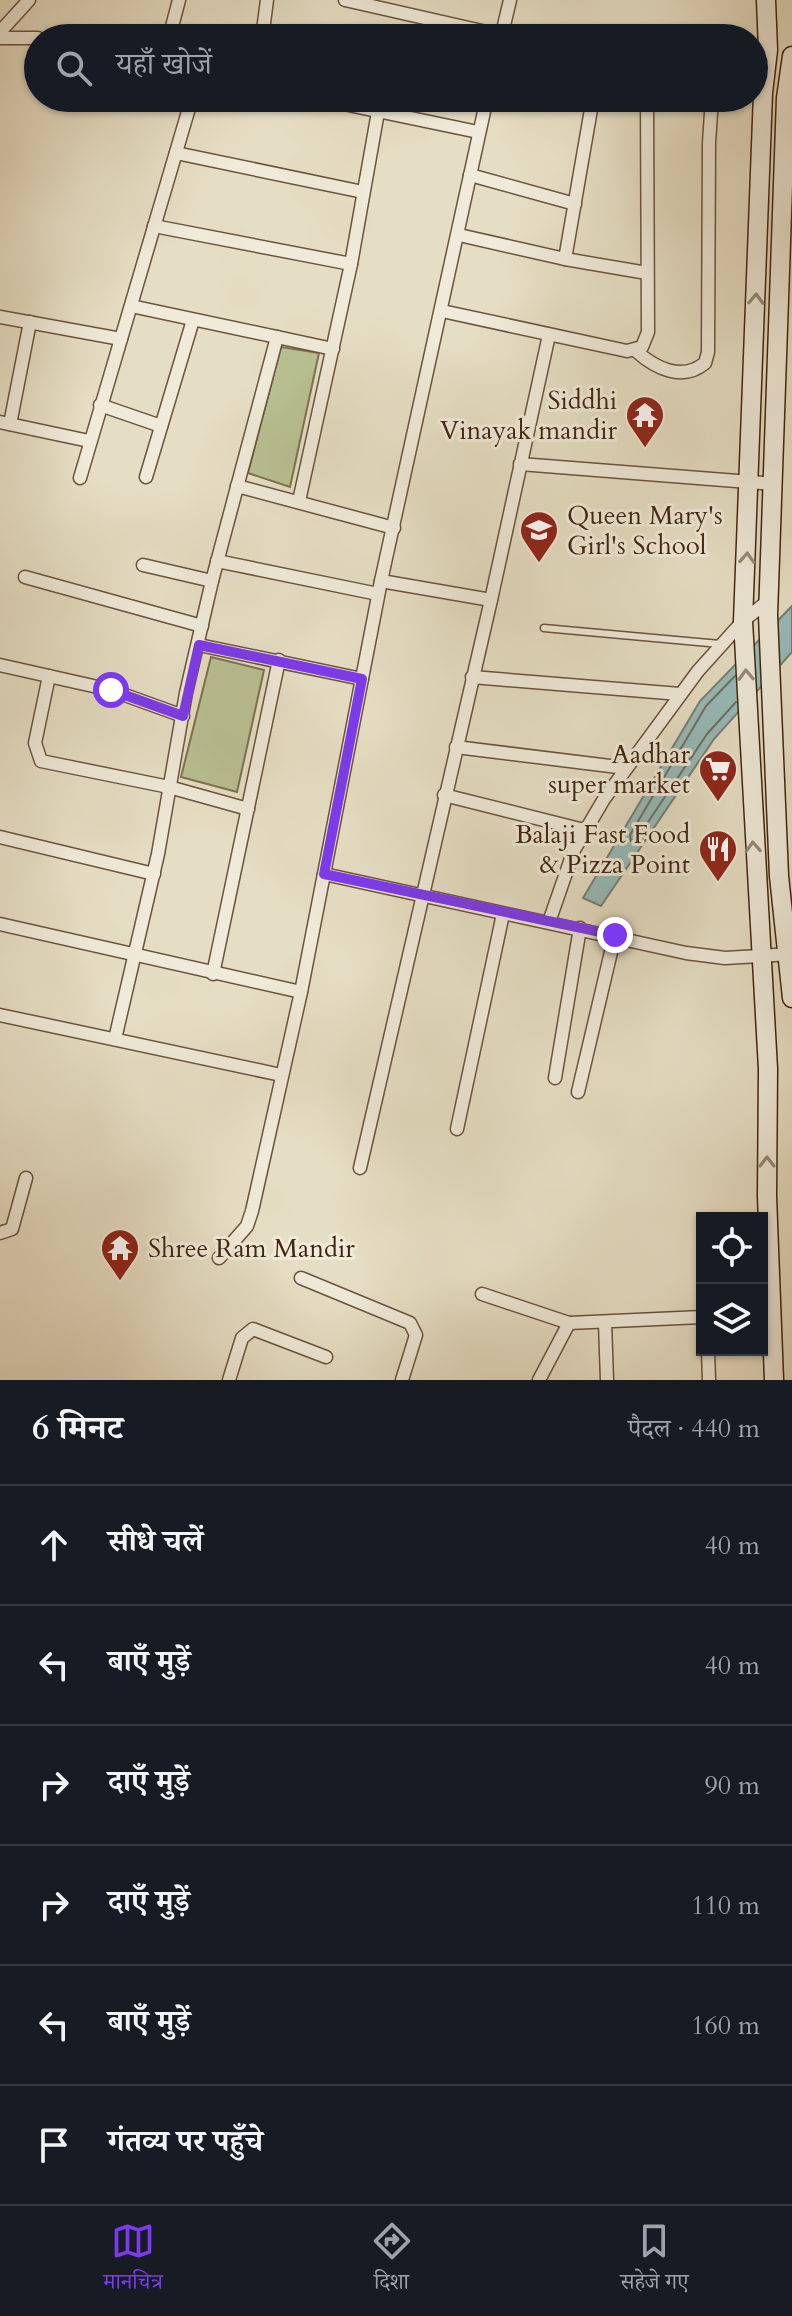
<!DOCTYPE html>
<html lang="hi">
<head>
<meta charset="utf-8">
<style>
	:root { --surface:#171b24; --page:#20242c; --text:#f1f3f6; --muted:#9ea1a6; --line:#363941; --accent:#7c3aed }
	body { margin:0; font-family:Cardo,"Noto Serif Devanagari",serif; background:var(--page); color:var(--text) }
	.controls { position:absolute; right:24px; bottom:24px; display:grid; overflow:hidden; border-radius:0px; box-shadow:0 2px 6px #0004 }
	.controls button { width:72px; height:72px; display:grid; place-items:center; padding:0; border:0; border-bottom:2px solid var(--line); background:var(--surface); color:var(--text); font:40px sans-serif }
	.stop { position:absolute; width:24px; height:24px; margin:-18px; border:6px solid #7c3aed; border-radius:50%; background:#fff }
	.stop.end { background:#7c3aed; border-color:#fff; box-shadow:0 2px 8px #0008 }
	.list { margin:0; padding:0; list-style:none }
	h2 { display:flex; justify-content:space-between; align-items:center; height:104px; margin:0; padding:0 32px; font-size:34px }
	h2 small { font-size:26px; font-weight:400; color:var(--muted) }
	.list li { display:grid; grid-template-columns:52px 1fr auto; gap:24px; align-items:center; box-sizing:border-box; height:120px; padding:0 32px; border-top:2px solid var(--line) }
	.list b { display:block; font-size:30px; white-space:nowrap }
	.list em { font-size:26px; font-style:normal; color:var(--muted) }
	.icon { flex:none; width:44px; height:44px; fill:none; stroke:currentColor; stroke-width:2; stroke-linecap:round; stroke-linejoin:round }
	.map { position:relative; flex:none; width:792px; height:1380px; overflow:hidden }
	.search { position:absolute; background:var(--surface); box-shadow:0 2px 6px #0004; left:24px; right:24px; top:24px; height:88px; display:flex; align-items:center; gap:20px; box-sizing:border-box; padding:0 28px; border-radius:44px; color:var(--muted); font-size:30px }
	.sheet { height:824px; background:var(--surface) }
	nav { display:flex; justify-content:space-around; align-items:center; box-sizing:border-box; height:112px; border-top:2px solid var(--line); background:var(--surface); font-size:22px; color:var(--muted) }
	nav a { display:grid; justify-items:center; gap:4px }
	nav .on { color:var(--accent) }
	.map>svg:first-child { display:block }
	.green { fill:#b8c092; stroke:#7d7250; stroke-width:2 }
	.water { fill:#97bbba; stroke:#757f75; stroke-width:2 }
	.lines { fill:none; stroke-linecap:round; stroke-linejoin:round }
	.shore { stroke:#6c7064; stroke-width:2 }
	.lane-casing { stroke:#6b533c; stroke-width:9 }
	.street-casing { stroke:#6b533c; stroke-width:15 }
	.secondary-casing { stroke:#42250e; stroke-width:21 }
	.lane { stroke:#efead9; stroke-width:6 }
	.street { stroke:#efead9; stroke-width:12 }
	.secondary { stroke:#efead9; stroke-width:18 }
	.oneway { stroke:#988874 }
	.route { stroke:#7c3aed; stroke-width:10 }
	.labels { text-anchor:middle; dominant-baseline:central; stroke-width:6; stroke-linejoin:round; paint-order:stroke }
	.poi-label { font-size:26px; fill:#42250e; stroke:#efead9; text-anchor:end }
</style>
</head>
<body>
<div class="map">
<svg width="792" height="1380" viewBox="0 0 792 1380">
	<rect width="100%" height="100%" fill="#e6dec4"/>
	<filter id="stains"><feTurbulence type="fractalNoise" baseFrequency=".0025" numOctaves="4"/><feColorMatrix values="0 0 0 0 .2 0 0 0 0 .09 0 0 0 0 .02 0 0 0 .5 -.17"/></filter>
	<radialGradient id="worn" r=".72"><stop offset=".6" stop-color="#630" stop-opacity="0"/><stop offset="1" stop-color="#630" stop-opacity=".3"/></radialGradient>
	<g class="green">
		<path d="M281,347L319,353L290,487L248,473Z"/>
		<path d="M211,657L264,670L237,792L181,777Z"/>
	</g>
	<path class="water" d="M792,606V652L714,739L601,906L583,898L700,701Z"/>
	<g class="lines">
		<path class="shore" d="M735,676L706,706L630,835L631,841L636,840L707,734L736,702"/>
		<g class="lane-casing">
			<path id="lane" d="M544,628L720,644"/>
		</g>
		<g class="street-casing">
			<g id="street">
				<path d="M345,0L513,38"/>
				<path d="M0,32L29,0"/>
				<path d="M0,38H38"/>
				<path d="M169,38L179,0"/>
				<path d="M262,38L267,0"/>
				<path d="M501,38L510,0"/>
				<path d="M315,98L478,132"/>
				<path d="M176,153L363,192"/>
				<path d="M470,175L575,204"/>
				<path d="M154,226L351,264"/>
				<path d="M459,235L565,259L647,273"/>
				<path d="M565,259L593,98"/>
				<path d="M131,306L333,349"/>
				<path d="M442,311L627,351L642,347L648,332L647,98"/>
				<path d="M0,317L121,339"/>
				<path d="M636,351C655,368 682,382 705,363L708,352L709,143L712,98"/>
				<path d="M100,405L161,426"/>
				<path d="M0,422L89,441"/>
				<path d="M10,424L30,322"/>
				<path d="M520,464L775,484"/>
				<path d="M146,477L193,320"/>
				<path d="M80,478L192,98"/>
				<path d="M237,486L394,528"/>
				<path d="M299,501L351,264L378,112"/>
				<path d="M217,561L378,594"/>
				<path d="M143,565L212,581"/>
				<path d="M25,577L202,626"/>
				<path d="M381,581L491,600L549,335"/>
				<path d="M199,645L362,679"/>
				<path d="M0,665L111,690L183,716"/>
				<path d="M49,676L35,743L41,761L169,787L248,809"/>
				<path d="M472,677L680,694"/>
				<path d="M456,747L626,768"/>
				<path d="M444,795L584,830"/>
				<path d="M0,837L154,874"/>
				<path d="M324,874L686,953L725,958L792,954"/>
				<path d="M549,922L574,850L604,799L698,671L743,621L768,601"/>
				<path d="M0,924L301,992"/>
				<path d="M213,974L279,660"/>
				<path d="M0,1015L281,1075"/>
				<path d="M115,1039L158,854L186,693L212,581L277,337"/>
				<path d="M555,1078L580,928"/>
				<path d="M578,1092L615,935"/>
				<path d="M457,1129L503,914"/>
				<path d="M360,1168L491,600"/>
				<path d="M0,1233L12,1229L26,1178"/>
				<path d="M219,1258L247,1226L252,1211L301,992L381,581L487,98"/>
				<path d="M301,1278L410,1323L416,1335L402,1380"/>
				<path d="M482,1294L569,1323L702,1317"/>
				<path d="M605,1323L607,1380"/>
				<path d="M708,1350L709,1380"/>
				<path d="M229,1380L242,1338L253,1329L326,1357"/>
				<path d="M539,1380L569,1323"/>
			</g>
		</g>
		<g class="secondary-casing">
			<g id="secondary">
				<path d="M766,0L768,50L763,93L743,621L768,1069L767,1196L774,1380"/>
				<path d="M792,56L786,98L768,615L779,876L792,998"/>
			</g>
		</g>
		<use href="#lane" class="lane"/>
		<use href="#street" class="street"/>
		<use href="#secondary" class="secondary"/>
	</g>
	<defs><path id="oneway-chevron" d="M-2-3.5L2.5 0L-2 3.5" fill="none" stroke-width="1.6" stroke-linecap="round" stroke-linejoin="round" transform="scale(2)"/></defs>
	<g class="oneway">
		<use href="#oneway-chevron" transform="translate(756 299) rotate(-88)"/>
		<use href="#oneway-chevron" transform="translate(747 558) rotate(-87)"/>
		<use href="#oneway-chevron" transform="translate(746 675) rotate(-92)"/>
		<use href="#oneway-chevron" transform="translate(753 847) rotate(-93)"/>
		<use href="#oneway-chevron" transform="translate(767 1162) rotate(-90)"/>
	</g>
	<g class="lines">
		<path class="route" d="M111,690L183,716L199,645L362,679L324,874L615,935"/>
	</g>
	<defs>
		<g id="temple-pin" transform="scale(2)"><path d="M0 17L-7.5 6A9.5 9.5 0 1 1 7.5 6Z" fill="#8f2418" stroke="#efead9"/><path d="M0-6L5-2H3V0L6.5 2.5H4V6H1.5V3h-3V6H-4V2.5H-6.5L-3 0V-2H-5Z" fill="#fff"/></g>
		<g id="school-pin" transform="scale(2)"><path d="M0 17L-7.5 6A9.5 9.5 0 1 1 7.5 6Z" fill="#8f2418" stroke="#efead9"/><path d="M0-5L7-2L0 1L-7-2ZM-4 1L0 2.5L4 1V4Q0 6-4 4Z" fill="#fff"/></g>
		<g id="supermarket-pin" transform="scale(2)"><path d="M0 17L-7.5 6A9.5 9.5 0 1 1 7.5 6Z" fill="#8f2418" stroke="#efead9"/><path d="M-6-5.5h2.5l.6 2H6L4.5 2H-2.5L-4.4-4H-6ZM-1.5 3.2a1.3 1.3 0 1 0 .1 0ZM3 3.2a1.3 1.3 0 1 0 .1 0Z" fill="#fff"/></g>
		<g id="restaurant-pin" transform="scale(2)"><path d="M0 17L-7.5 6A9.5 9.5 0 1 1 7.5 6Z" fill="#8f2418" stroke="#efead9"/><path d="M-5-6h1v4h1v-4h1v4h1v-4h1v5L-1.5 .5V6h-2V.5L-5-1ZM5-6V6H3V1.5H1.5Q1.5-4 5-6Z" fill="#fff"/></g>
	</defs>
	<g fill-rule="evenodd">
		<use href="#temple-pin" x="645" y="415"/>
		<use href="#school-pin" x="539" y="530"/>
		<use href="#supermarket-pin" x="718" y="769"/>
		<use href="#restaurant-pin" x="718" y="849"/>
		<use href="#temple-pin" x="120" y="1248"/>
	</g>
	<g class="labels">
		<g class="poi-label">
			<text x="617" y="400">Siddhi<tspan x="617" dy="30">Vinayak mandir</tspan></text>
			<text x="567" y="515" text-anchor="start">Queen Mary's<tspan x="567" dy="30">Girl's School</tspan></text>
			<text x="690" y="754">Aadhar<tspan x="690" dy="30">super market</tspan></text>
			<text x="690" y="834">Balaji Fast Food<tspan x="690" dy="30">&amp; Pizza Point</tspan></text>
			<text x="148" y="1248" text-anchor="start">Shree Ram Mandir</text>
		</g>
	</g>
	<rect width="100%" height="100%" filter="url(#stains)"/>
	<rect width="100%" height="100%" fill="url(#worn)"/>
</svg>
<div class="controls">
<button><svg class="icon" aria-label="locate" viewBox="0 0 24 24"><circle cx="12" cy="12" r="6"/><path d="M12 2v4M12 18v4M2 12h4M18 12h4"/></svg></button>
<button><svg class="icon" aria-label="layers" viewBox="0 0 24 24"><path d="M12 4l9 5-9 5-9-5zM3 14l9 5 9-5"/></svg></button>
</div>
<div class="stop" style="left:111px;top:690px"></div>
<div class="stop end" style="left:615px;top:935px"></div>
<div class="search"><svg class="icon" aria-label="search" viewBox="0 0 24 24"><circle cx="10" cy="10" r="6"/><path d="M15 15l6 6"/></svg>यहाँ खोजें</div>
</div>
<section class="sheet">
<h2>6 मिनट<small>पैदल · 440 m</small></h2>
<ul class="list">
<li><svg class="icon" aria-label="ahead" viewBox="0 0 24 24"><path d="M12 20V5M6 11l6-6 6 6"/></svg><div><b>सीधे चलें</b></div><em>40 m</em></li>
<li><svg class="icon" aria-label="left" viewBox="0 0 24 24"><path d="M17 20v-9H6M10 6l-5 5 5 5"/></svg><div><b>बाएँ मुड़ें</b></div><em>40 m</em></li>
<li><svg class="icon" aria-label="right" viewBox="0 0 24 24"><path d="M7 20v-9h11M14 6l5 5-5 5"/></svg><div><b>दाएँ मुड़ें</b></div><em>90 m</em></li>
<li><svg class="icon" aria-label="right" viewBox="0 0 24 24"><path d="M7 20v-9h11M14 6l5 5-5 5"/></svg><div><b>दाएँ मुड़ें</b></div><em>110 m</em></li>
<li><svg class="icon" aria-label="left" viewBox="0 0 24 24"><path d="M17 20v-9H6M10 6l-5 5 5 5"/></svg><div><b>बाएँ मुड़ें</b></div><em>160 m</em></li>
<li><svg class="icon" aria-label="arrive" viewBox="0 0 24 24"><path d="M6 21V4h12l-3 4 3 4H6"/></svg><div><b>गंतव्य पर पहुँचे</b></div></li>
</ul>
</section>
<nav>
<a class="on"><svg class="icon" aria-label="map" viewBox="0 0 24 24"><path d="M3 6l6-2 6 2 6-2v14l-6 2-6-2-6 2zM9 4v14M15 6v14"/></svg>मानचित्र</a>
<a><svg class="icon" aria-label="directions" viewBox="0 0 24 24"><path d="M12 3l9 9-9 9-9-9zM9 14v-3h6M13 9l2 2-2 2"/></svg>दिशा</a>
<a><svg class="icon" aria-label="saved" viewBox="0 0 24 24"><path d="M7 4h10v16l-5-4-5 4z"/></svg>सहेजे गए</a>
</nav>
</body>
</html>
